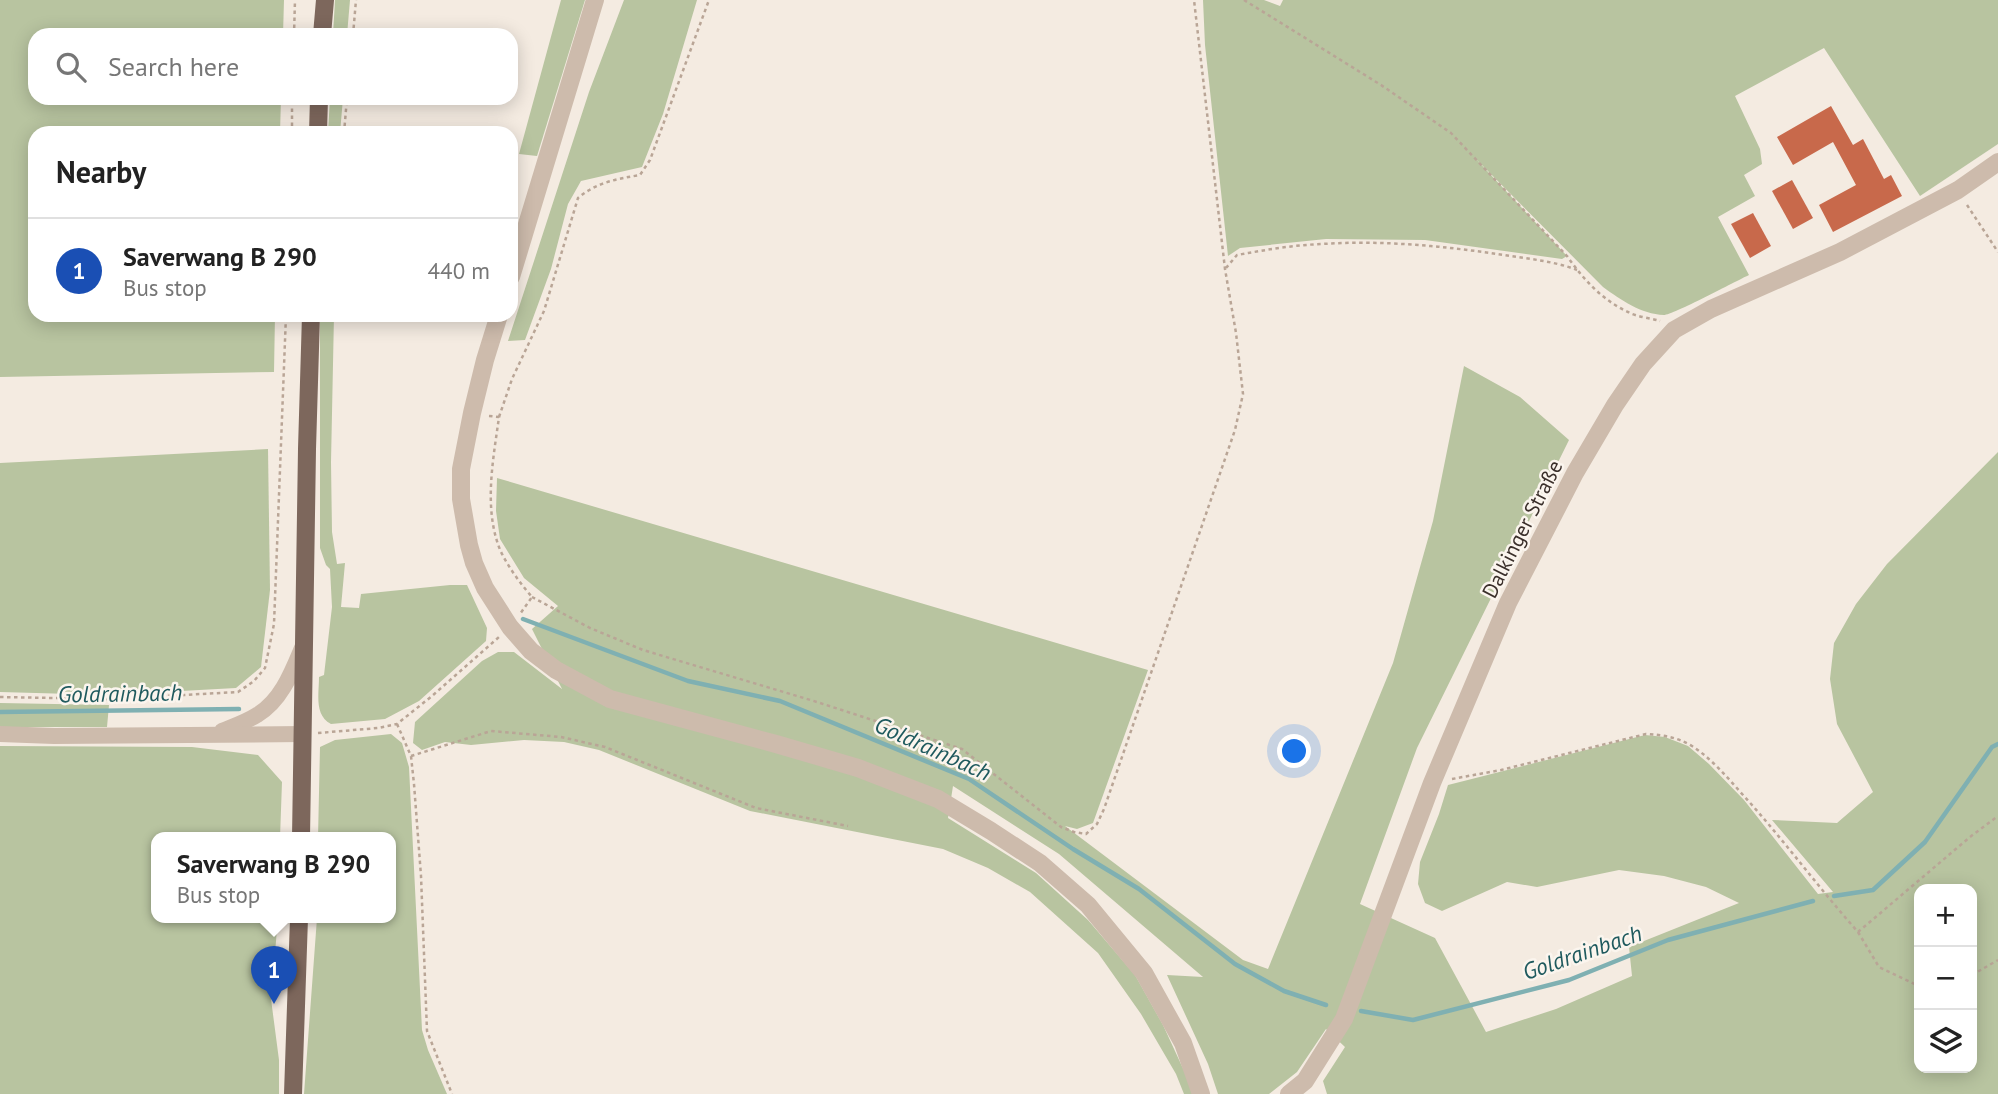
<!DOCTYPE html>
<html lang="en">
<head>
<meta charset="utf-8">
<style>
	:root { --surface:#fff; --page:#f2f2f2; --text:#222; --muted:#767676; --line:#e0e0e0; --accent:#d93025 }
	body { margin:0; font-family:"PT Sans",sans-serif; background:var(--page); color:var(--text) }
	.controls { position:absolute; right:21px; bottom:21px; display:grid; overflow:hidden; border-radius:14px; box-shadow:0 4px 18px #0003 }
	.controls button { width:63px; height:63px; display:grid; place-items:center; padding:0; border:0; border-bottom:2px solid var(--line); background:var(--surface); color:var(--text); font:35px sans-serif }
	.you { position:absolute; left:1295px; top:752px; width:24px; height:24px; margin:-18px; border:5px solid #fff; border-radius:50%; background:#1a73e8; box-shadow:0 0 0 10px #1a73e833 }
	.badge { display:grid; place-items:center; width:46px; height:46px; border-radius:50%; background:var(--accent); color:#fff; font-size:23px; font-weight:700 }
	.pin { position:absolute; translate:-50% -58px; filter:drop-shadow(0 2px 4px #0008) }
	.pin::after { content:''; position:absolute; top:37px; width:24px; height:21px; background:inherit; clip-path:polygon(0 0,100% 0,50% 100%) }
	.popup { position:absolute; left:151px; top:832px; width:245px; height:91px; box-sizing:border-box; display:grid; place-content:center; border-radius:14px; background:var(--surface); filter:drop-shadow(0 2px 5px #0005); font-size:23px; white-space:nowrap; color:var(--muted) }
	.popup b { font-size:26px; color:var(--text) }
	.popup::after { content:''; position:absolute; left:50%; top:100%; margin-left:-14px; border:14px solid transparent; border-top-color:var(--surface) }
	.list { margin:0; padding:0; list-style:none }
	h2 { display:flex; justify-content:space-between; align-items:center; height:91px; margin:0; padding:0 28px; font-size:30px }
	h2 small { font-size:23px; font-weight:400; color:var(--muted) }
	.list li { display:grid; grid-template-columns:46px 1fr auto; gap:21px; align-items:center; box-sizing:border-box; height:105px; padding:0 28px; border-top:2px solid var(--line) }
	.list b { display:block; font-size:26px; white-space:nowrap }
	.list p { margin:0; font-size:23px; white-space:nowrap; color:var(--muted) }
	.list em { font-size:23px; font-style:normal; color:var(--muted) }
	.icon { flex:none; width:38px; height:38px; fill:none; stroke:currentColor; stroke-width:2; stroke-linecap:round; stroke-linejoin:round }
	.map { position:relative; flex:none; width:1998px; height:1094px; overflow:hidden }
	.search { position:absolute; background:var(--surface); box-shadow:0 4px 18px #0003; left:28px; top:28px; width:490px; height:77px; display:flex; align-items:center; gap:18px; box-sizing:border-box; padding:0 24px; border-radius:21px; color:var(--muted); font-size:26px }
	.panel { position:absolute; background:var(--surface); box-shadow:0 4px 18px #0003; left:28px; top:126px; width:490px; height:196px; border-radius:21px }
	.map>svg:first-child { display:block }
	.green { fill:#b8c4a0; fill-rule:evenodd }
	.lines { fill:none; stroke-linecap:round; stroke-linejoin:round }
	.stream { stroke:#7fb0b2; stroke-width:4.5 }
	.building { fill:#c8694b }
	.path { stroke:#b9a596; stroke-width:2.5; stroke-dasharray:3.5 3.5; stroke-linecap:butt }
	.minor { stroke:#cdbbac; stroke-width:16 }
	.tertiary { stroke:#cdbbac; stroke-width:18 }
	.primary { stroke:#7d675c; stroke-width:18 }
	.labels { text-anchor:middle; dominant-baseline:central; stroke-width:5; stroke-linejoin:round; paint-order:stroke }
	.street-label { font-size:21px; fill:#3b302b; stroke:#fbf5ee }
	.water-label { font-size:23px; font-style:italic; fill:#1f5a5e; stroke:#fbf5ee }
</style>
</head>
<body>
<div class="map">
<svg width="1998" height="1094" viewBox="0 0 1998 1094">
	<rect width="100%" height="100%" fill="#f4ebe1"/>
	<g class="green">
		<path d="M0,0H284L283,35H35V98H281L280,133H35V315H275L274,372L0,377Z"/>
		<path d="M335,0H350L347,35H333Z"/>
		<path d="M561,0H585L537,156L519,154Z"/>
		<path d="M624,0H697L663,114L642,167L581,181L568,204L551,269L525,340L508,341L589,92Z"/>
		<path d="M1203,0H1264L1280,6L1283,0H1998V144L1920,196L1824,48L1735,96L1760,149L1762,164L1744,175L1755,196L1718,217L1749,275C1736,281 1673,315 1664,315C1641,314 1621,300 1603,287L1474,157L1567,256L1562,259L1425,240L1326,239L1240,248L1228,256L1205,45Z"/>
		<path d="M330,98H343L340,133H328Z"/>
		<path d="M320,315H334L331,462L332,532L337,564L345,563L341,607L359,608L361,594L450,585H467L487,628L486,641L419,701L385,719L331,724C314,715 319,694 319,677L324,675L332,607L330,569L326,565L320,548Z"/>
		<path d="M1464,366L1520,397L1569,440L1417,748L1360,904L1435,938L1486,1032L1556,1009L1632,976L1629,947L1739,903L1706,887L1664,876L1619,870L1537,887L1507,882L1442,911L1425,903L1418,884L1420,862L1439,814L1448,785L1645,735L1665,737L1688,746L1709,764L1744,800L1818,894L1833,892L1772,820L1837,823L1873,792L1837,724L1830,679L1834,643L1856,604L1887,564L1998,452V1094H1327L1323,1081L1345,1047L1326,1029L1297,1072L1269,1094H1218L1208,1064L1167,975L1203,977L1059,854L953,786L948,818L1036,873L1088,920L1135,975L1163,1025L1186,1075L1193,1094H1184L1176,1074L1141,1014L1098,953L1030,892L988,868L943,849L750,811L599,750L564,742L524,740L471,745L445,742L422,750L413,743L415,722L482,661L498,652H514L562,689L532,629L558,606L524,578L500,539L496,511L497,478L1148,670L1093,823L1077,829L1065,826L1243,960L1268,969L1393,663L1433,521ZM1919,889H1972V1068H1919Z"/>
		<path d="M268,449L270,590L261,667L236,688L108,695L0,692V463Z"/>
		<path d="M0,703L109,705L107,727H0Z"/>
		<path d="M391,734L402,743L409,767L422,1030L428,1050L447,1094H304L317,918H391V838H318L320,747L335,740Z"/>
		<path d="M0,746L192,747L258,755L282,782L280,838H157V918H278L271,999L279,1060V1094H0Z"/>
	</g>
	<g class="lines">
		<g class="stream">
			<path d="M523,619L688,681L780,701L969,779L1073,849L1139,889L1235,964L1284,991L1326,1005"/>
			<path d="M0,712L239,709"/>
			<path d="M1834,896L1873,890L1925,842L1992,747L1998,744"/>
			<path d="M1361,1011L1413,1020L1569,980L1668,940L1813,901"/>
		</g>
	</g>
	<g class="building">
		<path d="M1831,106L1853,145L1863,139L1884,179L1891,175L1902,196L1833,232L1819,205L1856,185L1833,142L1793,165L1777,137Z"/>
		<path d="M1792,180L1813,218L1793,229L1772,191Z"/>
		<path d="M1753,213L1771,246L1750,258L1731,224Z"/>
	</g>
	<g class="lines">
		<g class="path">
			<path d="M1244,0L1381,85L1451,133L1567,256C1583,279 1602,300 1628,312C1637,317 1650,318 1660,321"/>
			<path d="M294,35L295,0"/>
			<path d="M353,35L356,0"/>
			<path d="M292,133V98"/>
			<path d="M344,133L347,98"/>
			<path d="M1967,205L1998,252"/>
			<path d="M1226,268L1237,255C1265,250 1293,245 1322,244C1382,240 1444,246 1504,255C1529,259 1554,261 1577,270"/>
			<path d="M489,416L499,417C493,461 483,510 501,552C509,568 520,583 532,597L520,614"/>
			<path d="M499,417L512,379L544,311L578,198C597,182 617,179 640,175L650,160L709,0"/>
			<path d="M532,597L590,628L643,650L817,702L962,749L1061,827L1074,832L1086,834L1097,824L1104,809L1235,430L1243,394L1236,333L1225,269L1194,0"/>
			<path d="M0,697L110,699L238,692L254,681L265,668L274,624L286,315"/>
			<path d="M397,724L411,756L414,784L421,876L427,1031L452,1094"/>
			<path d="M318,733L378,728L397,724L432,696L499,637"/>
			<path d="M411,756L491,731L561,737L605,747L756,808L848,826"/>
			<path d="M1452,779L1501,770L1646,734C1663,735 1677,737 1692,746C1712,759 1727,777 1743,795C1783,839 1818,887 1858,932L1970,837L1998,816"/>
			<path d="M1858,932L1879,967L1919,986"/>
			<path d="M1972,975L1998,960"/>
		</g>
		<g class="minor">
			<path d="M222,731C234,726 246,722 257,715C281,701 292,672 302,648"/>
			<path d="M0,734L54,736L303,734"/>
		</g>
		<g class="tertiary">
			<path d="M511,277L595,0"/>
			<path d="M499,315L485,360L472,413L461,469V499L469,545L474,563L485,588L510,627L531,651L556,670L610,699L776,744L858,768L938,799L991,831L1040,863L1088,905L1144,973L1183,1043L1201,1094"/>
			<path d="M1289,1094L1305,1081L1344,1019L1432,783L1508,603L1575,473L1615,405L1643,364L1674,330L1711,309L1840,252L1958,190L1998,162"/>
		</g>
		<g class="primary">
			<path d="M322,35L325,0"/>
			<path d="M318,133L319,98"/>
			<path d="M301,838L307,449L311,315"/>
			<path d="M293,1094L299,918"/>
		</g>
	</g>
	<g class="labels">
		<g class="street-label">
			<text transform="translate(1522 529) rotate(-63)">Dalkinger Straße</text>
		</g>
		<g class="water-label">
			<text transform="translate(120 693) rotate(-1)">Goldrainbach</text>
			<text transform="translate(933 748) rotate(24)">Goldrainbach</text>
			<text transform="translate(1582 952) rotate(-19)">Goldrainbach</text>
		</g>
	</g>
</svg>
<div class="controls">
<button>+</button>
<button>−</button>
<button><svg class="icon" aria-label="layers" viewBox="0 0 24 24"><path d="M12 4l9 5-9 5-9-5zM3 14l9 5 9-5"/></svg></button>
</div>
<div class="you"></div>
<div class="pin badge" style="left:274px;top:1004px;background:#1a4fb4">1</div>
<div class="popup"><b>Saverwang B 290</b>Bus stop</div>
<div class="search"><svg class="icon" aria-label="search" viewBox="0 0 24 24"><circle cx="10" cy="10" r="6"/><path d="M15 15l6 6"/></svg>Search here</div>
<section class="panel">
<h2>Nearby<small></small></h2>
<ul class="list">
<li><span class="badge" style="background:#1a4fb4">1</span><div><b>Saverwang B 290</b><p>Bus stop</p></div><em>440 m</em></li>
</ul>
</section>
</div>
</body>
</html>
